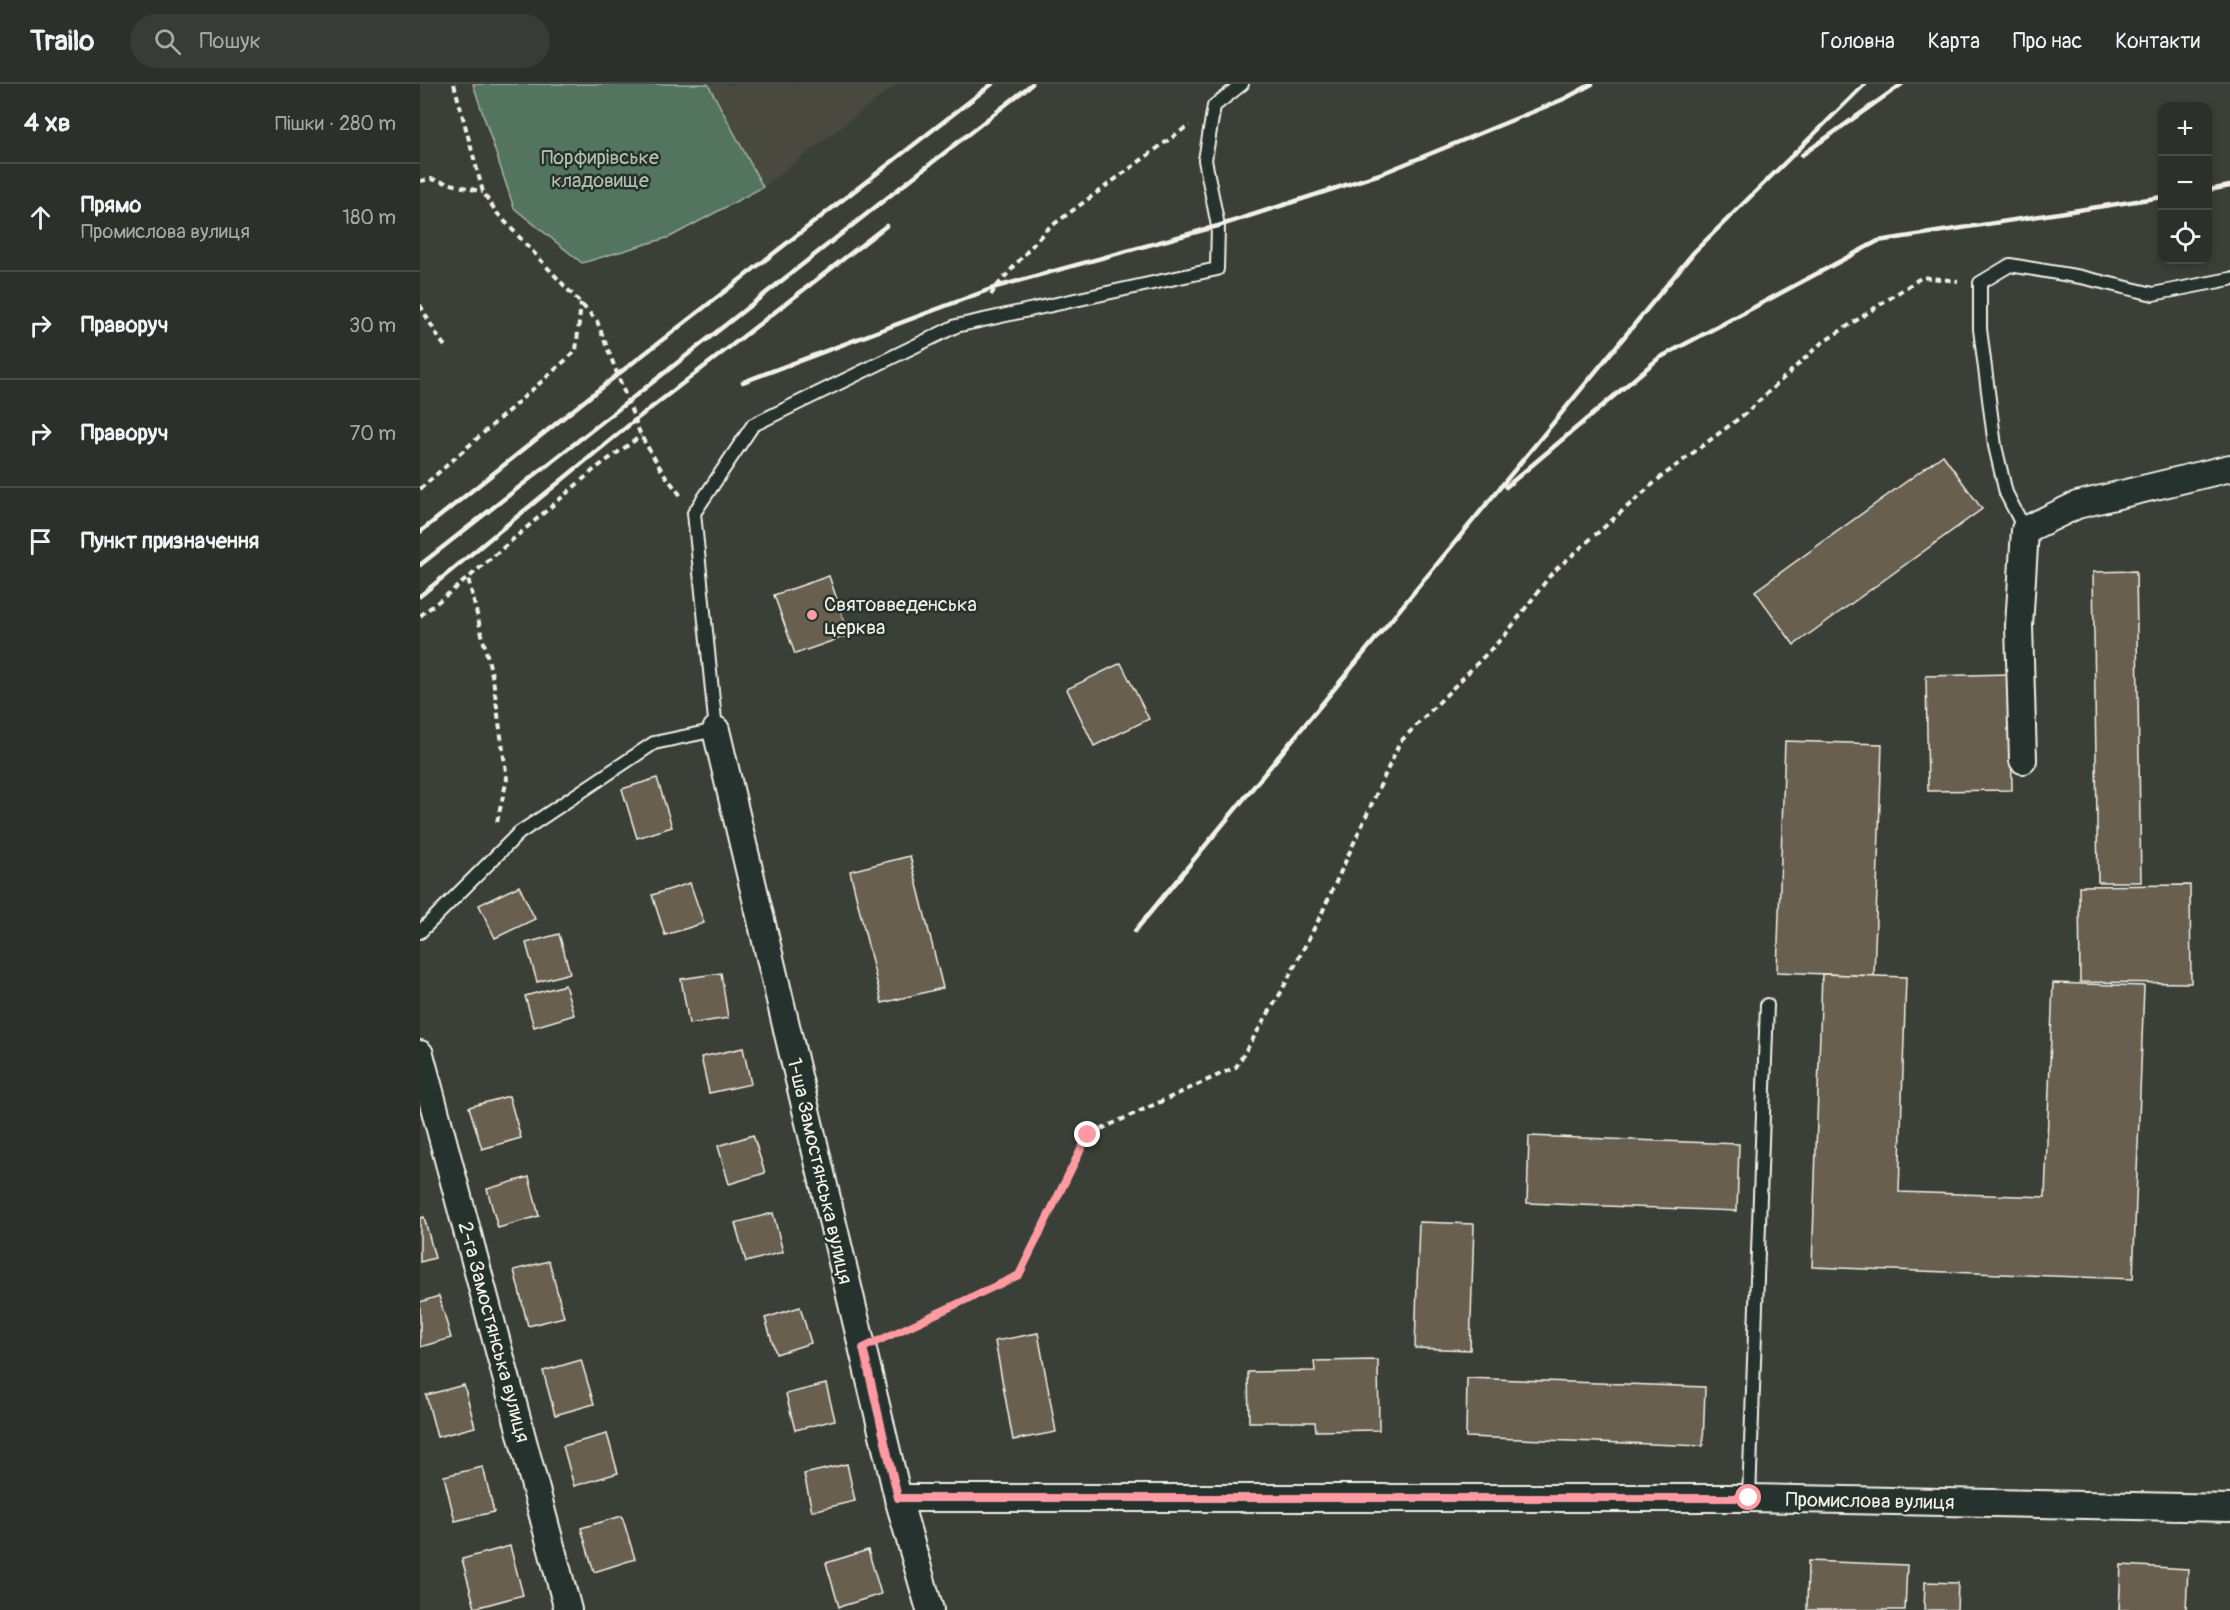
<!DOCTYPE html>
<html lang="uk">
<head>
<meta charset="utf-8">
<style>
	:root { --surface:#2c302a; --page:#383c36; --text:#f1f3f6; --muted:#a6a9a8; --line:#484b47 }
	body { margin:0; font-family:Pangolin,sans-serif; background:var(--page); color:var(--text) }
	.controls { position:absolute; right:18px; top:18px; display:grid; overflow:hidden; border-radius:12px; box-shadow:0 3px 9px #0003 }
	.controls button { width:54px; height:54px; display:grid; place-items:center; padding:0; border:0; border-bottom:2px solid var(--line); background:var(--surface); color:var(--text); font:30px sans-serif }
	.stop { position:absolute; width:18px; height:18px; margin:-14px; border:4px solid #ff9aa2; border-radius:50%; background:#fff }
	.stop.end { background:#ff9aa2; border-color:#fff; box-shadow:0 2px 6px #0008 }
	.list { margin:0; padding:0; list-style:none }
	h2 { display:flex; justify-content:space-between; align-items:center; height:78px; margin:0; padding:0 24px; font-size:26px }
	h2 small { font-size:20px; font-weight:400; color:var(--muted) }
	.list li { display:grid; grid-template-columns:39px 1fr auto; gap:18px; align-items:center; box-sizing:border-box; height:108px; padding:0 24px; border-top:2px solid var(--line) }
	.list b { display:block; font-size:22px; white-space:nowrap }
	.list p { margin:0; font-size:20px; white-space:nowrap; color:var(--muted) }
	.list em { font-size:20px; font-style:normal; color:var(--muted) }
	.icon { flex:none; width:33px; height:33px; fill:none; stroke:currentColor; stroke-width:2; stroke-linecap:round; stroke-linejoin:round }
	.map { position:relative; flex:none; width:1810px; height:1526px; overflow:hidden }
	header { display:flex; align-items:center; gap:36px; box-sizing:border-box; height:84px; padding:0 30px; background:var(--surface); border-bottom:2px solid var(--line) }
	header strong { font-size:28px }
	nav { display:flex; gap:33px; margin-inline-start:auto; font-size:21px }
	.search { width:420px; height:54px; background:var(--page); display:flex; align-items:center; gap:15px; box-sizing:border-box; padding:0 21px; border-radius:33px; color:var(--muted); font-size:22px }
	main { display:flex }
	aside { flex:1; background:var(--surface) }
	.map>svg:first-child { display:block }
	.built { fill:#48493f }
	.green { fill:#53755f; stroke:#a4b3a4; stroke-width:1.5 }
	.building { fill:#675e50; stroke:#f4f1e8; stroke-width:1.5 }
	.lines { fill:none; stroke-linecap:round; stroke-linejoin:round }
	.lane-casing { stroke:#f4f1e8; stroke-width:16 }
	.street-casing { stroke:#f4f1e8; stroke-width:30 }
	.path { stroke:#f4f1e8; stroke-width:4; stroke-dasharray:6 4.5; stroke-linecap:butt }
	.lane { stroke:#26332d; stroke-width:12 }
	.street { stroke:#26332d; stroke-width:26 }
	.rail { stroke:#f4f1e8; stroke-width:4.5 }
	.route { stroke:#ff9aa2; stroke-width:8 }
	.poi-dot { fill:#ff9aa2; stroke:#26332d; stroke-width:2 }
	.labels { text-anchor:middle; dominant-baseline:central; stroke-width:5; stroke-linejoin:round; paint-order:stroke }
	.park-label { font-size:20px; fill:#b4bfb1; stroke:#26332d }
	.poi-label { font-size:20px; fill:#f4f1e8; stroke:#26332d; text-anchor:start }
	.street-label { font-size:20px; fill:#f4f1e8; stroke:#26332d }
</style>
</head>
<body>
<header>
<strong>Trailo</strong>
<div class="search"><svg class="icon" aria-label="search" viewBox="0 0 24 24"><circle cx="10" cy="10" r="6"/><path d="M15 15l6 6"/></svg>Пошук</div>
<nav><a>Головна</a><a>Карта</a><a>Про нас</a><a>Контакти</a></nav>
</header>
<main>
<aside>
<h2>4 хв<small>Пішки · 280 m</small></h2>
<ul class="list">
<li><svg class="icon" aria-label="ahead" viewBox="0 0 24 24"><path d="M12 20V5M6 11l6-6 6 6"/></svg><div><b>Прямо</b><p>Промислова вулиця</p></div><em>180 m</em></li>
<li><svg class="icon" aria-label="right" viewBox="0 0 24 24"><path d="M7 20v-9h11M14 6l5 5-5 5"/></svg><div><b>Праворуч</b></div><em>30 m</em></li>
<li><svg class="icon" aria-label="right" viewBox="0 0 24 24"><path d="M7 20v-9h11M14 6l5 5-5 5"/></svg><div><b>Праворуч</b></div><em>70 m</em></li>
<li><svg class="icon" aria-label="arrive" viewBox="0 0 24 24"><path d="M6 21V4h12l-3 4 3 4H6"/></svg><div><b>Пункт призначення</b></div></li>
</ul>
</aside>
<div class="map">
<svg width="1810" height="1526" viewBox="0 0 1810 1526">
	<rect width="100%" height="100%" fill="#3a4038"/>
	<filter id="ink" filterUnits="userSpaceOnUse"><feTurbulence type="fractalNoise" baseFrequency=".0167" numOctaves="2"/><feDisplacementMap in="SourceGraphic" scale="12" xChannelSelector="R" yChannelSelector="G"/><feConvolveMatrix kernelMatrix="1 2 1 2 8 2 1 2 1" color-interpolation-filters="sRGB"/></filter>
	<g filter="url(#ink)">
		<path class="built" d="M288,0H477L343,103Z"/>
		<path class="green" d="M53,0H288L343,103L250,153L162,179L94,124Z"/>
		<g class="building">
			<path d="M1523,371L1562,425L1374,561L1335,507Z"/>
			<path d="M1716,487L1721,798H1678L1673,488Z"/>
			<path d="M409,492L429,551L375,570L354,511Z"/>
			<path d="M701,579L729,635L674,662L647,605Z"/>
			<path d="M1590,590L1592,706L1508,707L1506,592Z"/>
			<path d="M1365,657L1462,660L1454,892L1357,888Z"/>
			<path d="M237,694L252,743L217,754L202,705Z"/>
			<path d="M490,772L523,904L462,919L430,787Z"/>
			<path d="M270,799L284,839L245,851L232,811Z"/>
			<path d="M1770,801L1771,899L1660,898L1659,802Z"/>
			<path d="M99,802L115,835L75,854L59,821Z"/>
			<path d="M139,850L150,889L117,898L106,859Z"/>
			<path d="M301,889L308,934L269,940L261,895Z"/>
			<path d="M1402,890L1486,893L1479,1108L1625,1113L1633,899L1724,902L1713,1195L1392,1183Z"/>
			<path d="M145,901L154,931L114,943L105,912Z"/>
			<path d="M323,964L331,1000L289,1009L281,973Z"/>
			<path d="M89,1012L101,1054L62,1065L49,1023Z"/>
			<path d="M333,1051L345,1089L309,1100L298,1062Z"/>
			<path d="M1109,1052L1319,1060L1317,1127L1107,1119Z"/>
			<path d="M109,1093L119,1132L78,1144L67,1105Z"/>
			<path d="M353,1129L363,1168L326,1178L315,1139Z"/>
			<path d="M4,1133L15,1174L0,1178V1134Z"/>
			<path d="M999,1138L1054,1140L1050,1266L995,1264Z"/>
			<path d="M129,1177L144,1233L108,1242L94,1186Z"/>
			<path d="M19,1212L31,1254L0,1263V1218Z"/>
			<path d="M380,1223L391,1259L356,1270L345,1234Z"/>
			<path d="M618,1249L636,1348L593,1356L575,1257Z"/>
			<path d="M161,1276L174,1320L135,1331L123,1287Z"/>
			<path d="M958,1276L959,1346L896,1347L895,1338H829L828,1288L895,1287L894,1277Z"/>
			<path d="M1047,1294L1285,1303L1283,1362L1046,1353Z"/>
			<path d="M406,1300L415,1336L375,1346L366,1310Z"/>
			<path d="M44,1301L55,1343L17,1353L6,1311Z"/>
			<path d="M187,1350L198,1389L154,1402L143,1362Z"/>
			<path d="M427,1380L435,1417L392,1427L384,1390Z"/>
			<path d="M63,1383L74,1428L35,1437L24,1392Z"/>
			<path d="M202,1432L215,1475L174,1488L161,1444Z"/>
			<path d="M90,1462L103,1511L55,1524L42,1475Z"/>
			<path d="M448,1466L461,1510L419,1523L406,1479Z"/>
			<path d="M1388,1477L1487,1481L1485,1526H1387Z"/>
			<path d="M1701,1481L1768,1485L1766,1526H1699Z"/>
			<path d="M1505,1498L1538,1499L1537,1526H1504Z"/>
		</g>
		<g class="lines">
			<g class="lane-casing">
				<g id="lane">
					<path d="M1605,446L1586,409L1575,362L1560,245V199L1590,181L1661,193L1733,210L1810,195"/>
					<path d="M0,848L99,749L234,659L296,646L274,429L333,341L536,242L797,185L798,142L785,76L794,22L822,0"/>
					<path d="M1329,1414L1347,921"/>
				</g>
			</g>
			<g class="street-casing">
				<g id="street">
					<path d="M296,646L478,1414L510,1526"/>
					<path d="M1603,676L1599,542L1605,446L1657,421L1810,384"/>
					<path d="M0,970L148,1526"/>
					<path d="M478,1414H1329L1810,1424"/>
				</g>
			</g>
			<g class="path">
				<path d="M34,0L63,108L77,129L177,237L221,352L242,387L261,412"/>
				<path d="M0,97L11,95L63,108"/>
				<path d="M571,211L576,203L626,146L769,41"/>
				<path d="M0,221L18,253L27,265"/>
				<path d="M0,405L156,267L161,219"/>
				<path d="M0,532L48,494"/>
				<path d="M77,738L87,695L73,595L48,494L176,384L221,352"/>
				<path d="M468,1253L599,1191L668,1051L816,983L860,910L900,833L980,658L1086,550L1132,489L1241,393L1326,329L1399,261L1502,193L1538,197"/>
			</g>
			<use href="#lane" class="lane"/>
			<use href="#street" class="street"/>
			<g class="rail">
				<path d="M1382,71L1482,0"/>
				<path d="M1788,106L1810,102"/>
				<path d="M323,298L576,203L798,142L963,89L1144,15L1172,0"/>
				<path d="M1086,403L1239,274L1458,157L1742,113"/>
				<path d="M0,448L197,291L572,0"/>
				<path d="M0,481L612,0"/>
				<path d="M0,512L214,337L466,142"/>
				<path d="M715,847L1274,168L1445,0"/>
			</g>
		</g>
	</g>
	<g class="lines" filter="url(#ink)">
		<path class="route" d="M668,1051L599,1191L443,1264L478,1414H1329"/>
	</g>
	<circle class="poi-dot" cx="392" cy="531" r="6"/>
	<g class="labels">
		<g class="park-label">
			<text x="180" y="73">Порфирівське<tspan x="180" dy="23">кладовище</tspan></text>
		</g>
		<g class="poi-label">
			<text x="404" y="520">Святовведенська<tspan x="404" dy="23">церква</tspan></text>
		</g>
		<g class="street-label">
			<text transform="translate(400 1087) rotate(77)">1-ша Замостянська вулиця</text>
			<text transform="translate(74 1248) rotate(75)">2-га Замостянська вулиця</text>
			<text transform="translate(1450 1417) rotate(1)">Промислова вулиця</text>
		</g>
	</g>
</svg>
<div class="controls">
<button>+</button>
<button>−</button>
<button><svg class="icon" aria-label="locate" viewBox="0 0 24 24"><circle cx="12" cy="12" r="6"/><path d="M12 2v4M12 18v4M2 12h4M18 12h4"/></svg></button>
</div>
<div class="stop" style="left:1329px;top:1414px"></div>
<div class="stop end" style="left:668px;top:1051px"></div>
</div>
</main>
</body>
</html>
